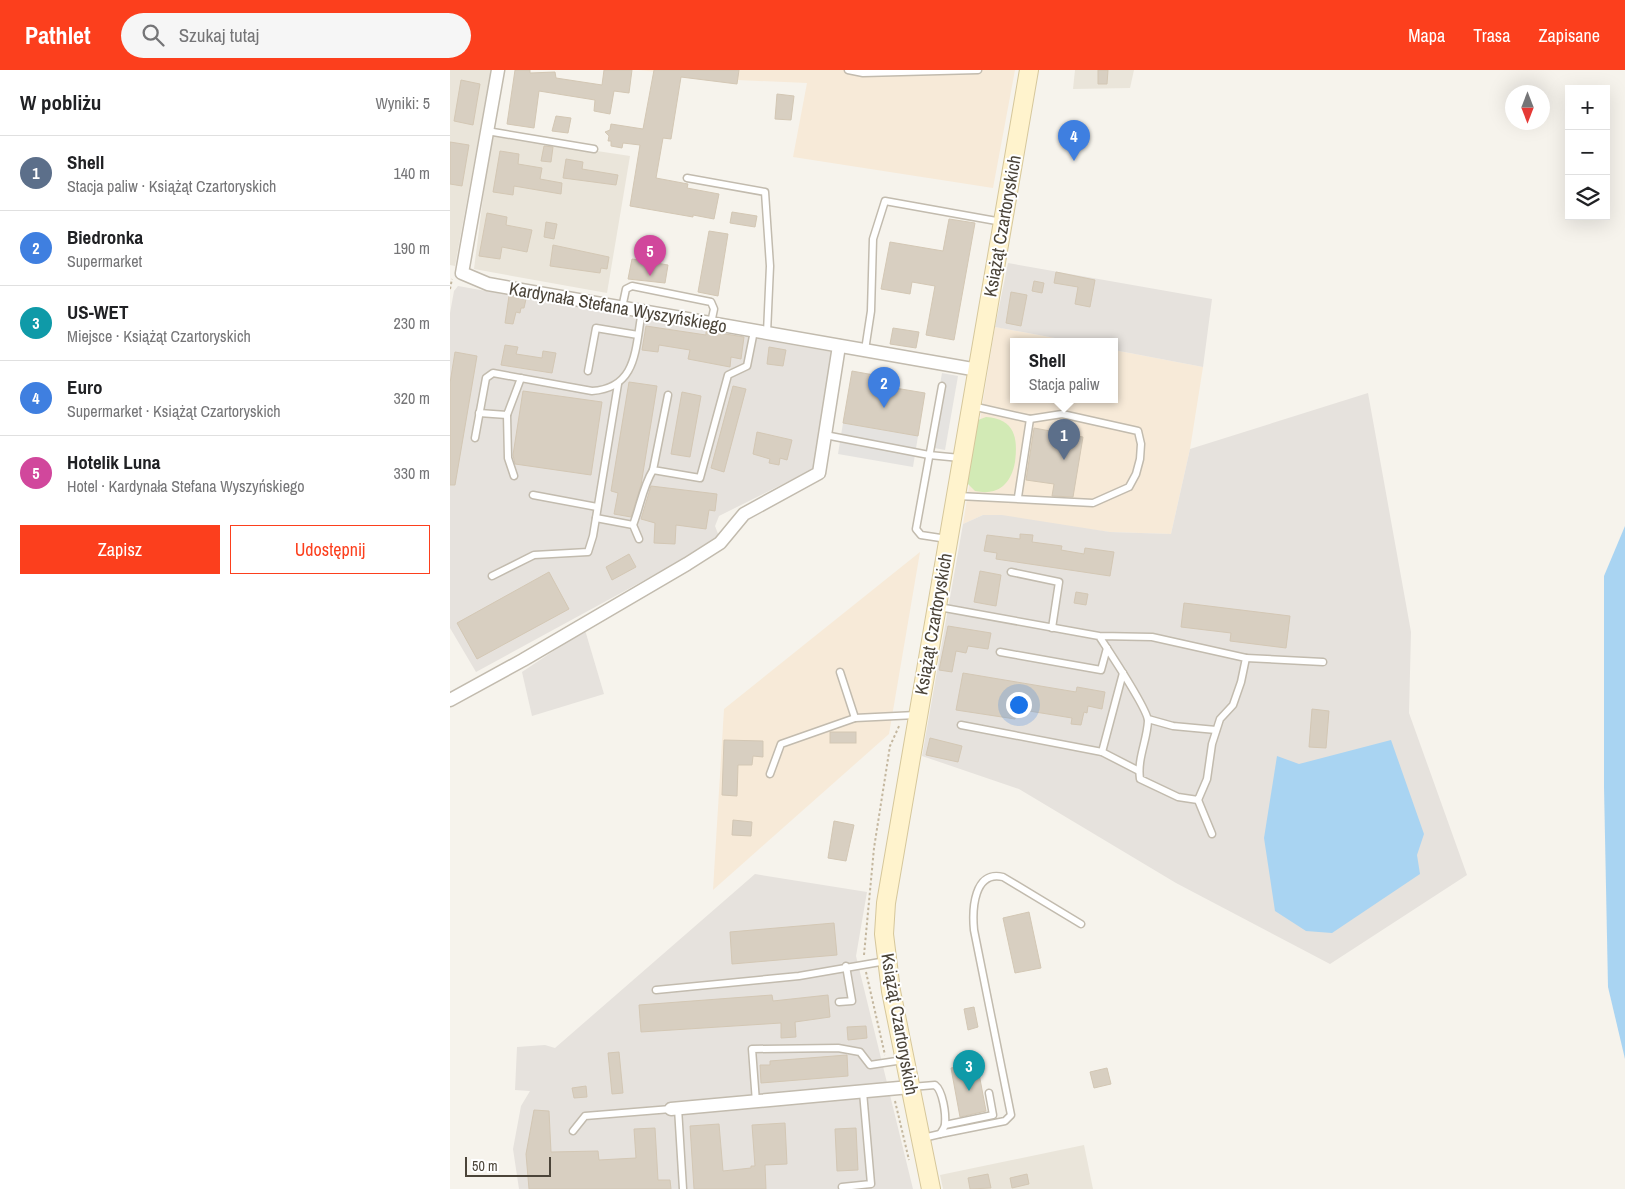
<!DOCTYPE html>
<html lang="pl">
<head>
<meta charset="utf-8">
<style>
	:root { --surface:#fff; --page:#f6f6f6; --text:#202124; --muted:#757577; --line:#e0e0e0; --accent:#fc3f1d }
	body { margin:0; font-family:"Archivo Narrow",sans-serif; background:var(--page); color:var(--text) }
	.controls { position:absolute; right:15px; top:15px; display:grid; overflow:hidden; border-radius:0px; box-shadow:0 5px 20px #0002 }
	.controls button { width:45px; height:45px; display:grid; place-items:center; padding:0; border:0; border-bottom:1px solid var(--line); background:var(--surface); color:var(--text); font:25px sans-serif }
	.compass { position:absolute; left:1055px; top:15px; width:45px; height:45px; border-radius:50%; background:var(--surface); box-shadow:0 5px 20px #0002; rotate:180deg }
	.scale { position:absolute; left:15px; bottom:12px; width:86px; box-sizing:border-box; padding-left:5px; border:2px solid #4b4439; border-top:0; font-size:14px; line-height:18px; white-space:nowrap; color:#4b4439; -webkit-text-stroke:4px #fff; paint-order:stroke }
	.you { position:absolute; left:568px; top:634px; width:18px; height:18px; margin:-12px; border:4px solid #fff; border-radius:50%; background:#1a73e8; box-shadow:0 0 0 8px #1a73e833 }
	.badge { display:grid; place-items:center; width:32px; height:32px; border-radius:50%; background:var(--accent); color:#fff; font-size:16px; font-weight:700 }
	.pin { position:absolute; translate:-50% -41px; filter:drop-shadow(0 1px 2px #0008) }
	.pin::after { content:''; position:absolute; top:26px; width:18px; height:15px; background:inherit; clip-path:polygon(0 0,100% 0,50% 100%) }
	.popup { position:absolute; left:560px; top:268px; width:108px; height:65px; box-sizing:border-box; display:grid; place-content:center; border-radius:0px; background:var(--surface); filter:drop-shadow(0 1px 4px #0005); font-size:16px; white-space:nowrap; color:var(--muted) }
	.popup b { font-size:19px; color:var(--text) }
	.popup::after { content:''; position:absolute; left:50%; top:100%; margin-left:-10px; border:10px solid transparent; border-top-color:var(--surface) }
	.list { margin:0; padding:0; list-style:none }
	h2 { display:flex; justify-content:space-between; align-items:center; height:65px; margin:0; padding:0 20px; font-size:21px }
	h2 small { font-size:16px; font-weight:400; color:var(--muted) }
	.list li { display:grid; grid-template-columns:32px 1fr auto; gap:15px; align-items:center; box-sizing:border-box; height:75px; padding:0 20px; border-top:1px solid var(--line) }
	.list b { display:block; font-size:19px; white-space:nowrap }
	.list p { margin:0; font-size:16px; white-space:nowrap; color:var(--muted) }
	.list em { font-size:16px; font-style:normal; color:var(--muted) }
	.actions { display:flex; gap:10px; padding:15px 20px }
	.actions a { flex:1; padding:11px 0; border:1px solid var(--accent); border-radius:0px; text-align:center; font-size:18px; color:var(--accent) }
	.actions .main { background:var(--accent); color:#fff }
	.icon { flex:none; width:28px; height:28px; fill:none; stroke:currentColor; stroke-width:2; stroke-linecap:round; stroke-linejoin:round }
	.map { position:relative; flex:none; width:1175px; height:1119px; overflow:hidden }
	header { display:flex; align-items:center; gap:30px; box-sizing:border-box; height:70px; padding:0 25px; background:var(--accent); color:#fff }
	header strong { font-size:24px }
	nav { display:flex; gap:28px; margin-inline-start:auto; font-size:18px }
	.search { width:350px; height:45px; background:var(--page); display:flex; align-items:center; gap:12px; box-sizing:border-box; padding:0 18px; border-radius:28px; color:var(--muted); font-size:19px }
	main { display:flex }
	aside { flex:1; background:var(--surface) }
	.map>svg:first-child { display:block }
	.residential { fill:#eae5da }
	.commercial { fill:#f7ead8 }
	.industrial { fill:#e6e2dd }
	.green { fill:#d2eab5 }
	.parking { fill:#e5e3e0 }
	.water { fill:#a9d4f2 }
	.building { fill:#d8cfc1; stroke:#d3c7b4 }
	.lines { fill:none; stroke-linecap:round; stroke-linejoin:round }
	.service-casing { stroke:#c2bbae; stroke-width:9 }
	.minor-casing { stroke:#c2bbae; stroke-width:15 }
	.secondary-casing { stroke:#d6c79b; stroke-width:20 }
	.path { stroke:#c4b79f; stroke-width:2; stroke-dasharray:2.5 2.5; stroke-linecap:butt }
	.service { stroke:#fff; stroke-width:6 }
	.minor { stroke:#fff; stroke-width:12 }
	.secondary { stroke:#fff3cd; stroke-width:18 }
	.labels { text-anchor:middle; dominant-baseline:central; stroke-width:4; stroke-linejoin:round; paint-order:stroke }
	.street-label { font-size:18px; fill:#4b4439; stroke:#fff }
</style>
</head>
<body>
<header>
<strong>Pathlet</strong>
<div class="search"><svg class="icon" aria-label="search" viewBox="0 0 24 24"><circle cx="10" cy="10" r="6"/><path d="M15 15l6 6"/></svg>Szukaj tutaj</div>
<nav><a>Mapa</a><a>Trasa</a><a>Zapisane</a></nav>
</header>
<main>
<aside>
<h2>W pobliżu<small>Wyniki: 5</small></h2>
<ul class="list">
<li><span class="badge" style="background:#5c6f8a">1</span><div><b>Shell</b><p>Stacja paliw · Książąt Czartoryskich</p></div><em>140 m</em></li>
<li><span class="badge" style="background:#3f7fe0">2</span><div><b>Biedronka</b><p>Supermarket</p></div><em>190 m</em></li>
<li><span class="badge" style="background:#0f9aa8">3</span><div><b>US-WET</b><p>Miejsce · Książąt Czartoryskich</p></div><em>230 m</em></li>
<li><span class="badge" style="background:#3f7fe0">4</span><div><b>Euro</b><p>Supermarket · Książąt Czartoryskich</p></div><em>320 m</em></li>
<li><span class="badge" style="background:#d1479c">5</span><div><b>Hotelik Luna</b><p>Hotel · Kardynała Stefana Wyszyńskiego</p></div><em>330 m</em></li>
</ul>
<div class="actions"><a class="main">Zapisz</a><a>Udostępnij</a></div>
</aside>
<div class="map">
<svg width="1175" height="1119" viewBox="0 0 1175 1119">
	<rect width="100%" height="100%" fill="#f6f3ec"/>
	<g class="residential">
		<path d="M0,0H41L5,196L0,195Z"/>
		<path d="M625,0H684L680,18L623,19Z"/>
		<path d="M41,65L180,86L157,223L24,199Z"/>
		<path d="M634,1075L643,1119H493L490,1105Z"/>
	</g>
	<g class="commercial">
		<path d="M188,0H565L543,118L343,87L357,13L287,10Z"/>
		<path d="M545,257L621,271H564V329H664V280L753,297L740,379L721,464L660,462L533,445L513,454Z"/>
		<path d="M470,482L439,664L263,820L274,639Z"/>
	</g>
	<g class="industrial">
		<path d="M558,193L762,229L753,297L664,280V271H621L545,257Z"/>
		<path d="M8,216L382,282L363,399L269,446L265,456L270,469L26,602L0,558V243L4,221Z"/>
		<path d="M918,323L961,562L959,643L1017,805L880,894L726,813L569,719L472,686L513,454L533,445H552L660,462L721,464L740,379Z"/>
		<path d="M135,560L154,624L82,646L72,602Z"/>
		<path d="M305,804L417,822L406,886L463,1119H69L63,1079L71,1036L80,1021L65,1020L67,977L95,975L105,978Z"/>
	</g>
	<path class="green" d="M536,347C565,349 568,368 565,392C561,414 548,426 525,421L517,413L528,350Z"/>
	<g class="parking">
		<path d="M492,303L508,306L495,380L479,377Z"/>
		<path d="M393,353L468,366L463,397L388,384Z"/>
	</g>
	<g class="water">
		<path d="M1175,456V989L1158,917L1154,717V506Z"/>
		<path d="M941,670L974,764L967,785L970,804L882,863L856,861L825,841L814,768L827,686L849,694Z"/>
	</g>
	<g class="building">
		<path d="M65,0H80V3L105,2L106,8L152,15L154,0H182L179,23L164,21L160,44L144,41L145,30L89,21L84,58L57,54Z"/>
		<path d="M204,0H289L287,14L231,7L221,69L213,68L206,108L238,114L237,118L269,124L264,149L243,145V147L180,136L190,75L173,73L172,78L161,76V71H158L159,66L155,62L160,60L161,54L193,59Z"/>
		<path d="M648,0H658L657,14H648Z"/>
		<path d="M11,10L30,14L23,55L4,51Z"/>
		<path d="M327,24L344,26L341,50L325,49Z"/>
		<path d="M106,46L121,48L118,63L102,61Z"/>
		<path d="M0,72L19,75L12,116L0,114Z"/>
		<path d="M94,76L103,77L101,92L91,91Z"/>
		<path d="M50,81L69,84L68,94L92,98L90,109L112,113L111,124L64,116L63,125L43,122Z"/>
		<path d="M116,89L133,92L132,99L168,105L166,115L113,108Z"/>
		<path d="M282,142L307,146L305,157L280,153Z"/>
		<path d="M37,143L57,147L56,155L82,160L77,182L52,177L50,189L29,186Z"/>
		<path d="M499,149L525,153L504,270L476,265L485,216L462,212L460,224L431,219L440,172L493,181Z"/>
		<path d="M96,152L107,154L104,169L94,167Z"/>
		<path d="M259,161L278,164L268,226L248,222Z"/>
		<path d="M103,175L159,187L157,199L151,198L150,203L100,196Z"/>
		<path d="M182,189L218,195L215,213L178,209Z"/>
		<path d="M606,202L645,210L640,237L625,234L628,217L604,213Z"/>
		<path d="M584,211L594,213L592,223L582,221Z"/>
		<path d="M561,222L577,225L571,256L556,253Z"/>
		<path d="M59,226L76,229L74,238H71L70,243L66,242L63,254L55,253Z"/>
		<path d="M196,256L256,265V261L294,267L291,289L281,287L280,297L238,289L240,280L209,275L208,282L192,280Z"/>
		<path d="M443,258L469,262L466,278L440,274Z"/>
		<path d="M55,275L68,277L66,284L92,288L93,281L106,283L102,303L51,295Z"/>
		<path d="M319,277L336,280L333,296L317,294Z"/>
		<path d="M5,282L27,286L5,415H0V313Z"/>
		<path d="M402,301L435,307L433,316L475,323L468,366L393,353Z"/>
		<path d="M179,312L207,316L191,415L181,447L164,444L168,423L161,421Z"/>
		<path d="M283,316L296,319L274,402L261,398Z"/>
		<path d="M73,321L152,332L141,405L65,394L63,385Z"/>
		<path d="M232,322L251,326L240,387L221,384Z"/>
		<path d="M584,358L633,367L623,427L602,426L604,414L576,410Z"/>
		<path d="M307,362L342,370L337,390L330,388L329,395L319,393L320,389L303,384Z"/>
		<path d="M201,416L267,424L265,441L259,440L256,459L226,455L225,474L204,473L205,453L191,449Z"/>
		<path d="M570,464L583,465L582,472L612,476L611,480L634,484L635,478L664,482L660,506L546,489L547,483L534,481L537,465L570,469Z"/>
		<path d="M179,484L186,497L162,510L156,497Z"/>
		<path d="M530,501L551,505L546,536L524,532Z"/>
		<path d="M99,502L119,539L27,589L7,553Z"/>
		<path d="M626,522L638,524L636,535L624,533Z"/>
		<path d="M734,533L840,546L836,578L780,571L781,563L731,557Z"/>
		<path d="M498,556L541,563L538,579L518,576L516,583L506,581L502,602L489,600Z"/>
		<path d="M513,603L626,622L627,617L655,622L652,639L638,636L637,643L634,642L631,655L621,654L622,648L567,639L565,649L506,640Z"/>
		<path d="M862,639L879,641L876,678L859,677Z"/>
		<rect x="380" y="662" width="26" height="11"/>
		<path d="M480,668L512,676L508,692L476,685Z"/>
		<path d="M274,670L313,671V687L303,686L302,695H288L287,726L272,725Z"/>
		<path d="M283,750L302,752L301,766L282,765Z"/>
		<path d="M384,751L404,755L396,791L378,788Z"/>
		<path d="M579,842L591,898L565,903L553,848Z"/>
		<path d="M384,853L387,885L282,894L280,862Z"/>
		<path d="M322,925L323,931L378,925L380,947L345,952L346,967L331,968V953L191,962L189,935Z"/>
		<path d="M524,937L528,957L518,960L514,939Z"/>
		<path d="M416,956L417,968L398,970L397,957Z"/>
		<path d="M169,982L173,1023L162,1024L158,983Z"/>
		<path d="M397,985L398,1006L311,1013L310,995H320V991Z"/>
		<path d="M527,993L536,1041L510,1047L501,998Z"/>
		<path d="M657,998L661,1014L644,1018L640,1002Z"/>
		<path d="M136,1016L137,1027L124,1028L122,1018Z"/>
		<path d="M84,1040L99,1041L101,1082L148,1081L149,1090L186,1088L184,1059L205,1058L208,1110H220L221,1119H79L76,1084Z"/>
		<path d="M335,1053L337,1094L315,1095L316,1119H244L240,1056L269,1054L273,1101L301,1098V1096H305L302,1055Z"/>
		<path d="M406,1058L408,1100L387,1101L385,1059Z"/>
		<path d="M538,1104L541,1118L520,1119L518,1108Z"/>
		<path d="M577,1104L579,1114L562,1118L560,1108Z"/>
	</g>
	<g class="lines">
		<g class="service-casing">
			<g id="service">
				<path d="M398,0L413,3L528,0"/>
				<path d="M37,61L144,79"/>
				<path d="M237,108L315,122L320,196L317,263"/>
				<path d="M172,238L176,219L182,216L261,232L264,239L261,253"/>
				<path d="M415,280L421,241L423,169L435,131L552,152"/>
				<path d="M138,301L146,258L188,265"/>
				<path d="M492,316L466,459L471,465L497,469"/>
				<path d="M218,325L203,400L250,408L278,305L297,296L304,261"/>
				<path d="M29,343L57,345L71,308"/>
				<path d="M57,345L58,388L64,406"/>
				<path d="M375,365L479,385L510,388"/>
				<path d="M25,368L36,308L43,303L142,321C188,318 185,278 192,241"/>
				<path d="M83,425L147,437"/>
				<path d="M508,426L643,433L679,417L686,404L690,389L691,374L688,361L612,344L580,349L522,336"/>
				<path d="M568,427L580,349"/>
				<path d="M146,448L183,455L189,469"/>
				<path d="M183,455C190,437 193,416 203,400"/>
				<path d="M561,502L609,512L602,558"/>
				<path d="M42,506L84,485L138,482L143,466L168,314"/>
				<path d="M489,537L649,566C658,580 698,639 698,651C697,671 687,689 690,709L728,727L748,730L757,709L762,674L770,649L783,635L791,612L796,588L702,567L649,566"/>
				<path d="M550,582L651,600L657,578"/>
				<path d="M796,588L873,592"/>
				<path d="M390,602L405,648"/>
				<path d="M698,649L723,656L766,660"/>
				<path d="M511,655L652,682L689,701"/>
				<path d="M652,682L673,603"/>
				<path d="M320,704L331,674L405,648L466,645"/>
				<path d="M748,730L762,764"/>
				<path d="M206,920L349,906L436,891"/>
				<path d="M389,932L402,931L396,896"/>
				<path d="M461,1017L485,1015C493,1021 496,1044 495,1054C495,1057 492,1061 490,1064L473,1068"/>
				<path d="M306,1032L302,979L388,978L410,982L420,995L453,990"/>
				<path d="M228,1038L233,1119"/>
				<path d="M495,1055L543,1045L539,1023"/>
				<path d="M123,1061L135,1046L221,1039"/>
				<path d="M490,1064L555,1051L561,1045L524,860C522,839 524,800 553,807L631,854"/>
				<path d="M392,1117L421,1114L413,1022"/>
			</g>
		</g>
		<g class="minor-casing">
			<g id="minor">
				<path d="M48,0L12,203L38,214L528,300"/>
				<path d="M0,630L73,590L237,494L270,473L294,444L369,403L389,276"/>
				<path d="M221,1039L460,1017"/>
			</g>
		</g>
		<g class="secondary-casing">
			<path id="secondary" d="M481,1119L441,921L434,864L436,833L579,0"/>
		</g>
		<g class="path">
			<path d="M0,219L2,209"/>
			<path d="M414,885L424,778L440,676L450,654"/>
			<path d="M416,902L435,985"/>
			<path d="M445,1031L459,1090"/>
		</g>
		<use href="#service" class="service"/>
		<use href="#minor" class="minor"/>
		<use href="#secondary" class="secondary"/>
	</g>
	<g class="labels">
		<g class="street-label">
			<text transform="translate(552 156) rotate(-80)">Książąt Czartoryskich</text>
			<text transform="translate(168 237) rotate(10)">Kardynała Stefana Wyszyńskiego</text>
			<text transform="translate(483 554) rotate(-80)">Książąt Czartoryskich</text>
			<text transform="translate(450 954) rotate(80)">Książąt Czartoryskich</text>
		</g>
	</g>
</svg>
<div class="controls">
<button>+</button>
<button>−</button>
<button><svg class="icon" aria-label="layers" viewBox="0 0 24 24"><path d="M12 4l9 5-9 5-9-5zM3 14l9 5 9-5"/></svg></button>
</div>
<svg class="compass" viewBox="-18 -18 36 36"><path d="M0-13l5 13h-10z" fill="#e53935"/><path d="M0 13l5-13h-10z" fill="#757577"/></svg>
<div class="scale">50 m</div>
<div class="you"></div>
<div class="pin badge" style="left:614px;top:390px;background:#5c6f8a">1</div>
<div class="popup"><b>Shell</b>Stacja paliw</div>
<div class="pin badge" style="left:434px;top:338px;background:#3f7fe0">2</div>
<div class="pin badge" style="left:519px;top:1021px;background:#0f9aa8">3</div>
<div class="pin badge" style="left:624px;top:91px;background:#3f7fe0">4</div>
<div class="pin badge" style="left:200px;top:206px;background:#d1479c">5</div>
</div>
</main>
</body>
</html>
